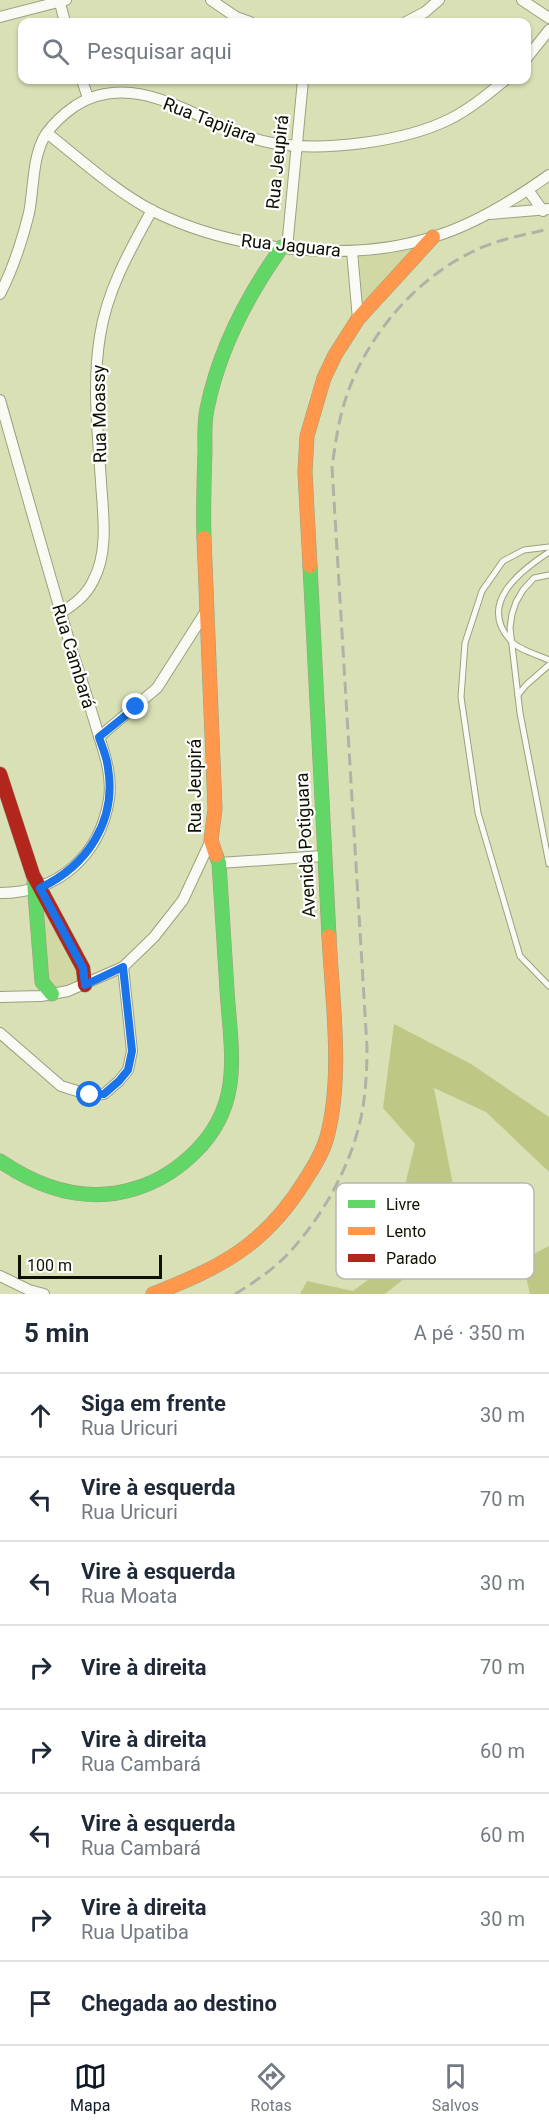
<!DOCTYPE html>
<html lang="pt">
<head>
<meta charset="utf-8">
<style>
	:root { --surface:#fff; --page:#f2f2f3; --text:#1f2937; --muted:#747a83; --line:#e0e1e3; --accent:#111827 }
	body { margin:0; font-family:Roboto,sans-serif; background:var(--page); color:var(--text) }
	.scale { position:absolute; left:18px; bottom:15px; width:144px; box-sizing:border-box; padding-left:6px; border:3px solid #0f1100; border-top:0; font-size:16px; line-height:21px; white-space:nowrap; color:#0f1100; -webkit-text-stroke:4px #fff; paint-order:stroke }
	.stop { position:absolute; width:18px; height:18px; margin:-14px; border:4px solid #1a73e8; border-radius:50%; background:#fff }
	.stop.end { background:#1a73e8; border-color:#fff; box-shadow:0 2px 6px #0008 }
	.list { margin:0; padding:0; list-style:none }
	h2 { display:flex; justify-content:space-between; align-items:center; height:78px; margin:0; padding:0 24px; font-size:26px }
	h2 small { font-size:20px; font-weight:400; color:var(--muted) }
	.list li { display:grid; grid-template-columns:39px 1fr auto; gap:18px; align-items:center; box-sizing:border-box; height:84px; padding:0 24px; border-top:2px solid var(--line) }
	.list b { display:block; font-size:22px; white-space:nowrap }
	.list p { margin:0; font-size:20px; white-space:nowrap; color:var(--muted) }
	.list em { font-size:20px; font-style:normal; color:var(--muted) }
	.icon { flex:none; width:33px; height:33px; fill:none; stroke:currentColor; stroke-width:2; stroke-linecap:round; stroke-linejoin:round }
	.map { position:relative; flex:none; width:549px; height:1294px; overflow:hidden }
	.search { position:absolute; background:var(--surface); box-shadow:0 2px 4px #0004; left:18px; right:18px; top:18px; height:66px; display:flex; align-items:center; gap:15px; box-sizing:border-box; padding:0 21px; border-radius:12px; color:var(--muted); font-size:22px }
	.sheet { height:750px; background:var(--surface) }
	nav { display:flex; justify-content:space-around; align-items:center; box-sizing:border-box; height:84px; border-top:2px solid var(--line); background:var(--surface); font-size:16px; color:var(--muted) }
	nav a { display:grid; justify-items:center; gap:3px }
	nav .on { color:var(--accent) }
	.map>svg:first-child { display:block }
	.green { fill:#d1d8a4 }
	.forest { fill:#bfc784 }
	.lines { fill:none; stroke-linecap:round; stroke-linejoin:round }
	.lane-casing { stroke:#9ca07f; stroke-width:7 }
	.street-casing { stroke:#9ca07f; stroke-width:12 }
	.fast-casing { stroke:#9ca07f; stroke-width:15 }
	.slow-casing { stroke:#9ca07f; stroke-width:15 }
	.jam-casing { stroke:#9ca07f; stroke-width:15 }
	.lane { stroke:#f9faf4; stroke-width:5 }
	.street { stroke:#f9faf4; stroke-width:10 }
	.fast { stroke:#63d668; stroke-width:14 }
	.slow { stroke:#ff974d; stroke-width:14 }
	.jam { stroke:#b3261e; stroke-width:14 }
	.rail { stroke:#b0b2a8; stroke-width:3; stroke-dasharray:12 6; stroke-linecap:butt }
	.route { stroke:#1a73e8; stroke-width:8 }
	.labels { text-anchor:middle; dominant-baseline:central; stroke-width:4.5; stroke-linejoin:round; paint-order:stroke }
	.street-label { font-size:18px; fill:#0f1100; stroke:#fff }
	.key { fill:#fff; stroke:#b7b8b2; stroke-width:1.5 }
	.key-label { font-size:16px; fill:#0f1100 }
</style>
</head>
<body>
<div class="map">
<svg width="549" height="1294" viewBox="0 0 549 1294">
	<rect width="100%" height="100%" fill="#dae0b6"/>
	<g class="green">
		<path d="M421,244L362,308L359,254Z"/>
		<path d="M40,894L84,984L53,992L46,981Z"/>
	</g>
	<g class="forest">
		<path d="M394,1024L471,1064L549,1117V1172L486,1112L434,1088L454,1190L425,1262L385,1294H300L307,1281L353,1291L377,1273L398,1214L415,1144L383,1108Z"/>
		<path d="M549,1246V1294H530L522,1260Z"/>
	</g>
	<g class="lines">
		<g class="lane-casing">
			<g id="lane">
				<path d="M549,547L524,550L503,561L482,591L465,643L461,697L478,813L520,956L549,986"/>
				<path d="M549,552C520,571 477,604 511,641C519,650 538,655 549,660"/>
				<path d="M549,575L534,578L523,590L516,602L512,614L510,628L520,713L549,864"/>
				<path d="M518,695L526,685L549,665"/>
			</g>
		</g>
		<g class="street-casing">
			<g id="street">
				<path d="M211,0L236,17L250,22"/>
				<path d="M522,0L549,18"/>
				<path d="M60,3L65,22"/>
				<path d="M0,17L66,0"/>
				<path d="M406,22L425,12L439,0"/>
				<path d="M526,59L549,30"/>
				<path d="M82,80L88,98"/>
				<path d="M47,133C81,160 115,191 153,211C232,250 348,264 433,237C474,225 514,200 549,175"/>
				<path d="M528,190L543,211"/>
				<path d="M490,214L549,209"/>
				<path d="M287,248L303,80"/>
				<path d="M352,251L358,319"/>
				<path d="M0,294C13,269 22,241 29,213C34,188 32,156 46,134C53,124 65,113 75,106C141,64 208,132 272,143C323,152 404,142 450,119C470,109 488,94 505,80"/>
				<path d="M0,400C24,485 48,570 73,654C81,677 88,700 95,723C102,747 113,773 109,799C100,856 58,893 0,893"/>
				<path d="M61,613C74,604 86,596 93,581C109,552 103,514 101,482C98,434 92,384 100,336C107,290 130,250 152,210"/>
				<path d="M99,737L157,688L208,608"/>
				<path d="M219,863L323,856"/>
				<path d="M0,997L41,996L68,991L123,967L154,937L183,900L211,840"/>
				<path d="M0,1033L61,1086L90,1095L104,1094L119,1081L128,1070L132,1051L123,967"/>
				<path d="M0,1276L29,1290L44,1294"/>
			</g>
		</g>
		<g class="fast-casing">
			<g id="fast">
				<path d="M204,538C203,509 204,480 205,451C205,437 204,422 207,409C219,349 247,296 282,247"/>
				<path d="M310,566L329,936"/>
				<path d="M34,881L42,982L52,994"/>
				<path d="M0,1161C41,1189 88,1204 137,1188C159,1181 179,1168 195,1152C244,1104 231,1052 227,990C224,948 222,905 219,863L216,855"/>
			</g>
		</g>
		<g class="slow-casing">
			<g id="slow">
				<path d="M204,538L215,809L211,840L216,855"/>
				<path d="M310,566L305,472L307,436L324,378L335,355L358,319L433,237"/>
				<path d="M153,1294C221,1267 264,1246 304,1182C314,1167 324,1151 328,1133C343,1072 332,999 329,936"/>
			</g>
		</g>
		<g class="jam-casing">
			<path id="jam" d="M0,774L33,875L83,968L85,985"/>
		</g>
		<use href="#lane" class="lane"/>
		<use href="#street" class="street"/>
		<use href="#fast" class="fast"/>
		<use href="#slow" class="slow"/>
		<use href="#jam" class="jam"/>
		<path class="rail" d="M235,1294C253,1283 271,1271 286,1256C324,1216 354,1161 363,1107C366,1087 367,1067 367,1047L332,467C335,446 338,424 344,404C363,340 414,279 474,251C498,239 524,235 549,229"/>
	</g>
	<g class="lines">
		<path class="route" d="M90,1095L104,1094L119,1081L128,1070L132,1051L123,967L85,985L83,968L40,888C87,866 117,821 108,768C107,757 102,747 99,737L136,707"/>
	</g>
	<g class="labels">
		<g class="street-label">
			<text transform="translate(210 120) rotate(21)">Rua Tapijara</text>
			<text transform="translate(277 162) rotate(-84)">Rua Jeupirá</text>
			<text transform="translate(291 245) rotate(6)">Rua Jaguara</text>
			<text transform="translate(99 414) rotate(-91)">Rua Moassy</text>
			<text transform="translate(74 656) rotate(73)">Rua Cambará</text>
			<text transform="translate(194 786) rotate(-90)">Rua Jeupirá</text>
			<text transform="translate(305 845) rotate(-93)">Avenida Potiguara</text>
		</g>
	</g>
	<rect x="336" y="1183" width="198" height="96" rx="9" class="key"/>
	<rect x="348" y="1200" width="27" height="8" fill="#63d668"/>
	<rect x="348" y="1227" width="27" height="8" fill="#ff974d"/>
	<rect x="348" y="1254" width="27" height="8" fill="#b3261e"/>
	<g class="key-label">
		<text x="386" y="1210">Livre</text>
		<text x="386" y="1237">Lento</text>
		<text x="386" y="1264">Parado</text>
	</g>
</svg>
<div class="scale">100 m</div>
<div class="stop" style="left:90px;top:1095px"></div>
<div class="stop end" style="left:136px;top:707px"></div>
<div class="search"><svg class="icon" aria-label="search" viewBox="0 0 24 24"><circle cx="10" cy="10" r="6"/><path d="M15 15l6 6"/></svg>Pesquisar aqui</div>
</div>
<section class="sheet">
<h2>5 min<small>A pé · 350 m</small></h2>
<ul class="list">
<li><svg class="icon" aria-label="ahead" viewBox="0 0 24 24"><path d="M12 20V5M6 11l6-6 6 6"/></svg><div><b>Siga em frente</b><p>Rua Uricuri</p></div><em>30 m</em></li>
<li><svg class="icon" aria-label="left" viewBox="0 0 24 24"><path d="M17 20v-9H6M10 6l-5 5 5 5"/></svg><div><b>Vire à esquerda</b><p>Rua Uricuri</p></div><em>70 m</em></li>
<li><svg class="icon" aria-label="left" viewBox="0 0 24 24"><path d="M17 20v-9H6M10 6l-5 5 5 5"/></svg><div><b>Vire à esquerda</b><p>Rua Moata</p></div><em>30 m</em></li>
<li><svg class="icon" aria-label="right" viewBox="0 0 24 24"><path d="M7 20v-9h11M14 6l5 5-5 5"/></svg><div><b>Vire à direita</b></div><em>70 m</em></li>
<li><svg class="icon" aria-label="right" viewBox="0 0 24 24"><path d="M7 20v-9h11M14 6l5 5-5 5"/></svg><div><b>Vire à direita</b><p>Rua Cambará</p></div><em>60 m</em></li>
<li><svg class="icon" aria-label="left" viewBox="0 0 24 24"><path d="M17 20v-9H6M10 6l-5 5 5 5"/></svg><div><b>Vire à esquerda</b><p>Rua Cambará</p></div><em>60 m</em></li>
<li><svg class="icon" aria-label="right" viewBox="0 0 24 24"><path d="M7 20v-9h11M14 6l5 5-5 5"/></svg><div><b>Vire à direita</b><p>Rua Upatiba</p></div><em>30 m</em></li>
<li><svg class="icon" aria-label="arrive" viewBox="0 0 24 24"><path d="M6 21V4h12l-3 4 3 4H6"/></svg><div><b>Chegada ao destino</b></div></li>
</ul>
</section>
<nav>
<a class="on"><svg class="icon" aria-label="map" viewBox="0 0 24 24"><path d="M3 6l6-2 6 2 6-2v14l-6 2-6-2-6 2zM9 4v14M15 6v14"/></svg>Mapa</a>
<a><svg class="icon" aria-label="directions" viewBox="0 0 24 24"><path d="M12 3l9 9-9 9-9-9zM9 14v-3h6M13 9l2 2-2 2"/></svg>Rotas</a>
<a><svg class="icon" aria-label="saved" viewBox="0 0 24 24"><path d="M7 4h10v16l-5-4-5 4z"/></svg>Salvos</a>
</nav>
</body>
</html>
